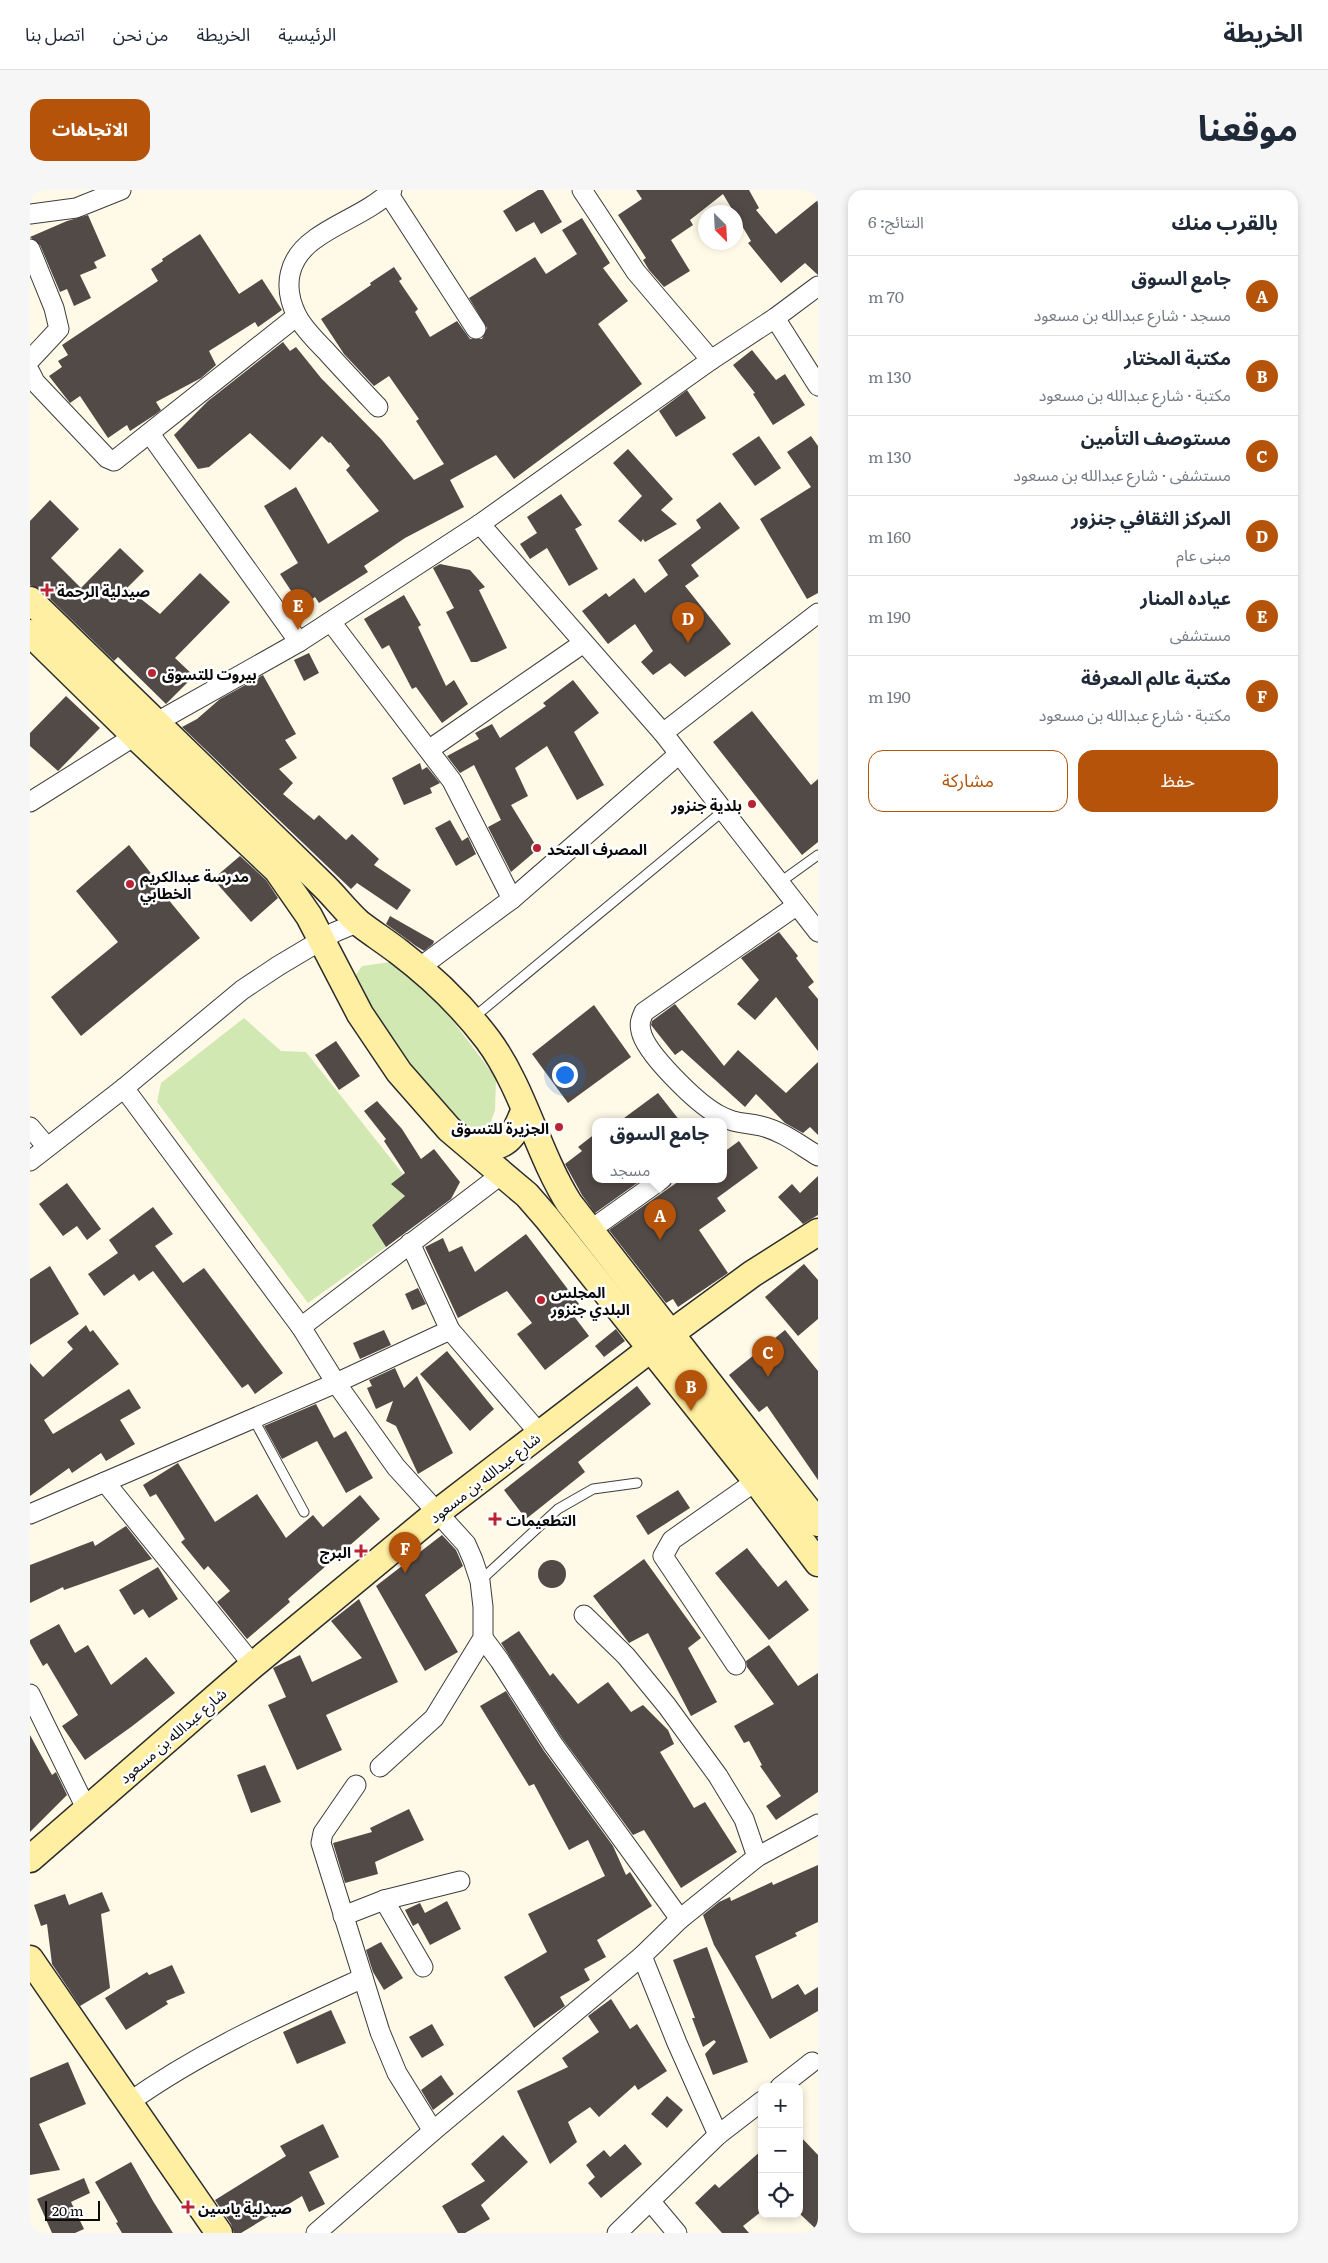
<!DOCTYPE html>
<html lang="ar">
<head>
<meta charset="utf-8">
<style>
	:root { --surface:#fff; --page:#f6f6f7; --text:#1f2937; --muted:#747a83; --line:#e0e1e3; --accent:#b45309 }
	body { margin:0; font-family:Literata,"Noto Sans Arabic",serif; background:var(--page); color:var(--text); direction:rtl }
	.controls { position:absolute; right:15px; bottom:15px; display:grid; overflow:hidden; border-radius:10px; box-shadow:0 2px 8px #0003 }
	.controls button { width:45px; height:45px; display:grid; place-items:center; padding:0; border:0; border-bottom:1px solid var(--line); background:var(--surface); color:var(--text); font:25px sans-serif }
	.compass { position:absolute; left:668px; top:15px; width:45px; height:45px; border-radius:50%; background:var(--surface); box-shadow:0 2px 8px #0003; rotate:156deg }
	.scale { position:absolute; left:15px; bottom:12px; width:55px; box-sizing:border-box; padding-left:5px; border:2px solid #0a0a0a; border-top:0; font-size:14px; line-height:18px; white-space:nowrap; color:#0a0a0a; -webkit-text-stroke:4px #fff; paint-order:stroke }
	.you { position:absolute; left:534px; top:884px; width:18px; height:18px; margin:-12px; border:4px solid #fff; border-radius:50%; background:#1a73e8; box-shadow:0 0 0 8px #1a73e833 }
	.badge { display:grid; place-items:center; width:32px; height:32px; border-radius:50%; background:var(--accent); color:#fff; font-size:16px; font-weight:700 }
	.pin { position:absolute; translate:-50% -41px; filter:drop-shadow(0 1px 2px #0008) }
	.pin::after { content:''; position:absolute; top:26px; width:18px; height:15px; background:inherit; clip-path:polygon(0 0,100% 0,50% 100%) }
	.popup { position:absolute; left:562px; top:928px; width:135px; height:65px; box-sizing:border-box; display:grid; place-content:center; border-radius:10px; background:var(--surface); filter:drop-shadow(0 1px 4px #0005); font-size:16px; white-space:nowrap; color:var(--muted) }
	.popup b { font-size:19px; color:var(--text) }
	.popup::after { content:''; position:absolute; left:50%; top:100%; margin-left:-10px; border:10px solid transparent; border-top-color:var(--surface) }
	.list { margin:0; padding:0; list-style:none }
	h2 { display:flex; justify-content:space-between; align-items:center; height:65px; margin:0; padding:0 20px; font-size:21px }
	h2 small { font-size:16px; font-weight:400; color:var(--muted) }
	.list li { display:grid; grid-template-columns:32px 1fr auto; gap:15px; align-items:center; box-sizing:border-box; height:80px; padding:0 20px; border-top:1px solid var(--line) }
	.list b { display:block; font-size:19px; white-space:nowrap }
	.list p { margin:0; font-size:16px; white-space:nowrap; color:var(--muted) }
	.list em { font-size:16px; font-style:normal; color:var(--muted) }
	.actions { display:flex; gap:10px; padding:15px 20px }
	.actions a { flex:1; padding:11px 0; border:1px solid var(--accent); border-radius:15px; text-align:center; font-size:18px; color:var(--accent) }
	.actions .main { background:var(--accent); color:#fff }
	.icon { flex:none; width:28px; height:28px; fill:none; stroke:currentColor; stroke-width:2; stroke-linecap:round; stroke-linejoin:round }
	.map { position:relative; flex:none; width:788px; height:2043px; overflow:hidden; direction:ltr; border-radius:15px }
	header { display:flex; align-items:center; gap:30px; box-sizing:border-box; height:70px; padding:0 25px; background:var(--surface); border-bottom:1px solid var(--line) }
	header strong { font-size:24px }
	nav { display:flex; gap:28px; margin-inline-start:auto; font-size:18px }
	.intro { display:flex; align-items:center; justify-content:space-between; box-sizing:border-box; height:120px; padding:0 30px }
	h1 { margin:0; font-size:35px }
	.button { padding:12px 22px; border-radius:15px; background:var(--accent); color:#fff; font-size:18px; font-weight:700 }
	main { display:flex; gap:30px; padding:0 30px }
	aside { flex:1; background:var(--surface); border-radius:15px; box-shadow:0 2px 8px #0003 }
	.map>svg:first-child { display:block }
	.green { fill:#d1e8b2 }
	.building { fill:#524a46 }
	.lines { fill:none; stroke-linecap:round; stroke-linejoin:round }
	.lane-casing { stroke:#3d3d3d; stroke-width:11 }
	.street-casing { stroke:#3d3d3d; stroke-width:21 }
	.secondary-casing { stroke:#2c2c2c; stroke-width:29 }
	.lane { stroke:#fff; stroke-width:9 }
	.street { stroke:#fff; stroke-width:19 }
	.secondary { stroke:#ffefa2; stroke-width:26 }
	.poi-dot { fill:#b92333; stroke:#fff; stroke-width:2 }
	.labels { text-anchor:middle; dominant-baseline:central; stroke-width:5; stroke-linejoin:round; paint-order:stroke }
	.poi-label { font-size:15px; font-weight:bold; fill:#0a0a0a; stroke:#fff; text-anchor:start }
	.street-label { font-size:15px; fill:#0a0a0a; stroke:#fff }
</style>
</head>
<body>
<header>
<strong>الخريطة</strong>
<nav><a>الرئيسية</a><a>الخريطة</a><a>من نحن</a><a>اتصل بنا</a></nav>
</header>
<div class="intro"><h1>موقعنا</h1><a class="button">الاتجاهات</a></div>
<main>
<aside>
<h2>بالقرب منك<small>النتائج: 6</small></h2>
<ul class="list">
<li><span class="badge">A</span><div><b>جامع السوق</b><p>مسجد · شارع عبدالله بن مسعود</p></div><em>70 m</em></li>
<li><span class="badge">B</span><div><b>مكتبة المختار</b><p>مكتبة · شارع عبدالله بن مسعود</p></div><em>130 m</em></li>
<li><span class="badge">C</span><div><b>مستوصف التأمين</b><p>مستشفى · شارع عبدالله بن مسعود</p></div><em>130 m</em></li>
<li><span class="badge">D</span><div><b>المركز الثقافي جنزور</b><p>مبنى عام</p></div><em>160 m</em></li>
<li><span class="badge">E</span><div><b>عياده المنار</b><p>مستشفى</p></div><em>190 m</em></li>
<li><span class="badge">F</span><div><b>مكتبة عالم المعرفة</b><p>مكتبة · شارع عبدالله بن مسعود</p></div><em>190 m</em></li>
</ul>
<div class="actions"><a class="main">حفظ</a><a>مشاركة</a></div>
</aside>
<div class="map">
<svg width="788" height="2043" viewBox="0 0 788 2043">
	<rect width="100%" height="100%" fill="#fff9e7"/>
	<g class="green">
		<path d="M361,772L398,798L466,888L465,920L459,937L450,945L435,944L416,930L321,792L332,776Z"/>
		<path d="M214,828L251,861L276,862L373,984L362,994L375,1006L342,1035L356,1057L278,1113L127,912L131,893Z"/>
	</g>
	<g class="building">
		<path d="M508,0H513L532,32L511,44L504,32L486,42L473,21Z"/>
		<path d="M606,0H719L729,18L726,20L746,44L788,10V85L775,73L751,93L718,53L721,51L693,4L660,30L663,35L641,50L660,81L634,97L619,80L613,70L616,68L588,25L612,9Z"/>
		<path d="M58,25L76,66L64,72L67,78L50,85L61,108L44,116L37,99L30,102L10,55L0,47L37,31Z"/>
		<path d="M552,28L580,73L573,78L598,111L568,134L612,194L484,289L466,265L420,290L434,317L375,348L334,376L338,382L289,413L285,407L271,416L250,384L268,373L234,316L266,297L298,354L349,321L316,280L320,276L300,252L299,253L292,246L260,280L220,243L179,277L168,279L144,245L178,211L253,152L260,161L266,157L291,188L351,249L384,290L414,274L386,231L389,229L359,186L344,196L314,164L291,129L341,95L340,93L364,77L372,89L369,91L388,119L385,122L400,147L427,131L440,149H452L457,138L439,108L505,67L516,84L547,64L532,40Z"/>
		<path d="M170,44L209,104L232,89L252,120L228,137L225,132L179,161L186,175L171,188L126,212L131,220L126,224L100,241L97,235L78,248L50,206L40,213L19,186L32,177L28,171L38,165L32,155L128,91L121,79L133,71L132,69Z"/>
		<path d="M722,160L746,190L755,184L775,215L743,235L723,204L725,203L703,175Z"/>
		<path d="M657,200L676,228L646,247L629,221Z"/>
		<path d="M729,246L751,278L725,296L702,264Z"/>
		<path d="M781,246L788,256V403L777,409L730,329L781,297L757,262Z"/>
		<path d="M598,259L643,309L631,320L647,334L615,352L613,349L611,352L588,331L612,306L583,273Z"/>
		<path d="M531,304L552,335L545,339L568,379L539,396L517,358L500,369L490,354L507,343L497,327Z"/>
		<path d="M20,310L49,339L21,368L51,398L90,358L114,381L97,398L130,424L170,383L200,412L145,468L164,486L136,514L88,467L84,471L10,399L0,395V331Z"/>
		<path d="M690,312L710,338L661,375L669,386L655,396L701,454L655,487L640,473L623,485L611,472L623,461L605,434L578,454L552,421L576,403L579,407L604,388L615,403L638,385L628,370L671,338L666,330Z"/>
		<path d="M410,374L440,380L455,397L449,400L477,458L447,472H441L416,422L424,418L403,378Z"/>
		<path d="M374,405L391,435L388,437L416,496L424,490L438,514L412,533L386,497L382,499L359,455L352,459L334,429Z"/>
		<path d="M279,463L289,483L274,491L264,470Z"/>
		<path d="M233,485L266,544L255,550L267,568L249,579L263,593L253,604L284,630L289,625L316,650L322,644L349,669L344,675L381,700L367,720L327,693L321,699L152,537L167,529L190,509Z"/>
		<path d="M543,490L569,523L544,542L574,595L547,610L517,556L485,578L498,606L481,615L508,659L481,682L458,637L471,630L444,575L430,583L417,566L449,549L445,543L462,534L470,548L516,516L513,513Z"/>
		<path d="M36,506L70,538L28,581L0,556V543Z"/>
		<path d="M722,521L781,595L788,589V652L772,665L683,552Z"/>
		<path d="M390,573L392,580L397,577L410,593L400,598L402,603L374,615L362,588Z"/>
		<path d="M420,630L432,651L438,647L446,664L426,676L405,638Z"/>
		<path d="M99,655L130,695L128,697L170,748L51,846L21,807L88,752L46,701Z"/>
		<path d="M210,666L236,690L248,708L221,732L183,689Z"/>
		<path d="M360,726L404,751L403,754L394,761L386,756L356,734Z"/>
		<path d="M749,742L768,766L766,768L784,792L778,797L788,809V861L746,807L725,830L707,814L729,790L711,768Z"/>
		<path d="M645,814L694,876L708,860L756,903L788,872V945L780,937L773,943L755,933L726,904L715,917L652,860L645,865L621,835L622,831Z"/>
		<path d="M564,815L601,867L538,913L502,864Z"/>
		<path d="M306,851L330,886L309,900L285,865Z"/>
		<path d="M628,903L650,931H590Z"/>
		<path d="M347,911L372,939L391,969L404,959L430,992L421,1009L356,1057L342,1035L375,1006L361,994L375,983L354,951L356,949L334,921Z"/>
		<path d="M566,943V989H609L610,991L565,1023L552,1005L535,974L552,961L548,957Z"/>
		<path d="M709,951L728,978L687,1008L696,1021L669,1040L698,1083L648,1117L643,1109L636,1113L579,1040L652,989H694V962Z"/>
		<path d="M788,986V1025L773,1034L748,1007L762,994L770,1003Z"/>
		<path d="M37,993L71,1039L57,1050L47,1036L33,1046L9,1014Z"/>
		<path d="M123,1017L143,1044L125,1056L153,1093L174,1078L253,1183L225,1204L218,1194L212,1198L123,1081L109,1091L104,1084L74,1106L58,1084L88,1063L79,1050Z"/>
		<path d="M496,1044L549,1114L540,1121L559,1146L515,1180L487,1144L502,1133L477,1101L428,1128L395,1057L413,1048L419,1062L432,1056L445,1082Z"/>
		<path d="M774,1074L788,1090V1129L768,1146L735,1107Z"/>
		<path d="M20,1076L49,1124L0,1155V1089Z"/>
		<path d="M388,1098L396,1114L382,1120L375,1104Z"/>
		<path d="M56,1135L60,1142L63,1140L89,1174L14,1230L23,1244L99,1199L111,1218L90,1230L105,1254L76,1271L71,1263L42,1283L39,1278L0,1306V1173L13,1187L43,1159L37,1152Z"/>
		<path d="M586,1139L595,1151L574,1167L565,1156Z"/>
		<path d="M354,1140L361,1155L330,1169L323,1153Z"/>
		<path d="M755,1140L788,1181V1290L737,1216L729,1222L699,1185Z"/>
		<path d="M417,1161L464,1219L440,1241L390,1184Z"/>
		<path d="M365,1178L374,1198L387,1186L423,1263L388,1284L366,1236L356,1231L363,1211L346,1219L337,1198L342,1196L339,1190Z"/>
		<path d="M607,1196L621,1214L548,1272L555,1282L496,1329L474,1300Z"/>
		<path d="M286,1214L304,1248L316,1241L343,1288L316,1303L287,1251L252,1269L234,1236Z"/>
		<path d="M148,1273L185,1332L227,1304L256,1348L283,1325L293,1337L330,1305L350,1329L258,1409L260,1412L217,1449L187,1412L200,1401L178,1376L174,1380L151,1352L155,1349L126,1304L120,1307L113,1295Z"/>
		<path d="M648,1300L660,1318L618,1345L606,1326Z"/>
		<path d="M96,1336L122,1369L34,1400L33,1397L0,1413V1375L63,1351L65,1356Z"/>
		<path d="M412,1345L426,1360L433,1376L395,1405L428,1462L395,1481L346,1396Z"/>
		<path d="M717,1358L748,1397L756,1390L779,1420L739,1450L685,1383Z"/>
		<path d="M614,1369L671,1448L658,1458L687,1512L661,1526L618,1443L599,1453L563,1406Z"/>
		<circle cx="522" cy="1384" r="14"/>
		<path d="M128,1377L148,1409L119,1428L113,1419L104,1425L89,1400Z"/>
		<path d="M329,1409L368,1492L296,1525L312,1560L267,1580L238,1515L256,1507L243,1478L270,1465L282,1492L332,1468L301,1431Z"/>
		<path d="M29,1434L45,1463L58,1455L81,1495L116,1467L145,1503L101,1537L55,1570L32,1536L48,1525L17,1473L13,1476L0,1453V1450Z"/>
		<path d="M489,1441L520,1486L523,1483L548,1514L578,1492L601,1522L613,1515L638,1540L644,1554L630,1562L664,1618L675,1612L707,1662L651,1698L614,1640L603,1645L532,1548L471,1453Z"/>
		<path d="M739,1455L768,1496L788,1483V1602L746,1630L736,1616L751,1606L730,1576L732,1575L719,1551L714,1553L704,1536L744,1514L717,1477L716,1471Z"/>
		<path d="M476,1501L514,1561L583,1656L596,1685L600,1682L622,1716L567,1750L576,1767L554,1779L560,1790L530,1807L535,1816L504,1838L474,1787L517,1762L498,1724L575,1686L558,1650L539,1660L504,1594L499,1596L450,1516Z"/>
		<path d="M0,1545L22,1585L26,1582L37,1605L0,1642Z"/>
		<path d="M235,1575L251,1612L221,1623L207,1585Z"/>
		<path d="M379,1619L394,1650L345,1672L348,1684L315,1693L303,1653L342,1642L340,1638Z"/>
		<path d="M788,1675V1732L765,1743L767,1746L725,1766L742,1809L768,1794L775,1805L788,1797V1821L740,1849L684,1755L673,1725L689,1712L700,1707L701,1711L742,1692L743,1695Z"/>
		<path d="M72,1702L80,1721L71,1724L80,1798L50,1816L22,1774L17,1734L11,1736L4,1715L35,1704L39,1715Z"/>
		<path d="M417,1711L431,1739L400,1755L388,1733L383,1736L375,1720L390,1713L395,1723Z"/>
		<path d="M351,1752L373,1788L354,1800L343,1782L336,1760Z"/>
		<path d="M677,1757L718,1872L683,1885L675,1864L686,1852L684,1850L673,1857L662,1828H665L643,1770Z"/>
		<path d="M142,1775L155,1803L136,1811L138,1814L96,1840L75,1808L117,1782L119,1785Z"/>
		<path d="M581,1809L600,1839L607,1834L637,1881L608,1900L605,1895L569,1927L560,1917L538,1932L547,1952L520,1974L487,1901L538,1877L532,1868L569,1842L558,1826Z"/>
		<path d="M301,1820L316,1853L267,1874L253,1842Z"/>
		<path d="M402,1834L414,1855L392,1868L379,1847Z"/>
		<path d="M38,1872L56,1914L9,1934L30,1980L0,1985V1888Z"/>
		<path d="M411,1885L424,1904L403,1920L391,1900Z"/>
		<path d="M637,1906L653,1920L637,1938L621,1924Z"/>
		<path d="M293,1934L309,1967L279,1982L295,2014L279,2022L272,2006L211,2043H204L201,2034L185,2010L256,1966L250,1956Z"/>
		<path d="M473,1945L498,1972L451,2015L460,2029L435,2043H428L412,2016L455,1991L441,1974Z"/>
		<path d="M769,1945L788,1965V2041L769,2023Z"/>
		<path d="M595,1954L612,1974L571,2008L558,1993L565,1987L556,1975L574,1960L580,1967Z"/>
		<path d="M732,1960V2021L713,2036L719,2043H692L665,2013L685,1994L689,1998Z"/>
		<path d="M101,1972L123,2011L143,2043H92L86,2033L88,2032L65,1992Z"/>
		<path d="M54,1988L60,2003L41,2012L54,2039L45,2043H22L7,2009Z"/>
	</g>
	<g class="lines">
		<g class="lane-casing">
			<g id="lane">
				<path d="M749,693L788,665"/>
				<path d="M443,828L693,621"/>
				<path d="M223,1228L274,1322"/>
				<path d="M450,1391L528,1319L563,1299L607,1293"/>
			</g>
		</g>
		<g class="street-casing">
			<g id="street">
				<path d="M552,0L606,82L681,170"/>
				<path d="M358,3L446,139"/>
				<path d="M0,24L46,18L91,0"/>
				<path d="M0,59L24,118L29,139L0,170"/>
				<path d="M745,128L788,196"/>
				<path d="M0,182L5,192L77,268L84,271L267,126"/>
				<path d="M348,217C331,199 313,180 296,161C286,151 274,139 267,126C252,96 258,68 285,49C308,32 341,21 362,0"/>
				<path d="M120,244L269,452"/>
				<path d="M450,334L633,543L788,742"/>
				<path d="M301,432L422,591L482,709L649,564"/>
				<path d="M633,543L788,423"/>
				<path d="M400,559L552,454"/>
				<path d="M0,612L127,532L269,452L450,334L681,170L745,128L788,96"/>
				<path d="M766,716L614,822C611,829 609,833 611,841C615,863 667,913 687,924C704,934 713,932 731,936C752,941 770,955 788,966"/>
				<path d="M389,778L482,709"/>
				<path d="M94,898L271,1137L306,1193L366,1277L436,1354L443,1370L450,1391L453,1417V1448L404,1528L350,1577"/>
				<path d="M0,937L17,957"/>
				<path d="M0,971L94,898L212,800L248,776L305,742L329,732"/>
				<path d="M559,1041L632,989"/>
				<path d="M271,1137L472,984"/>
				<path d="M420,1140L510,1244"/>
				<path d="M75,1292L223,1475"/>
				<path d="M0,1324L306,1193L420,1140L380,1053"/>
				<path d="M554,1425L596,1466L637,1516L688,1586L714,1629L727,1667"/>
				<path d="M453,1448L470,1471L523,1554L650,1729"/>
				<path d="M706,1475L633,1366L642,1350L726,1291"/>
				<path d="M0,1504L57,1620"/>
				<path d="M326,1595L293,1643L291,1653L350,1842L367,1883L403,1941"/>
				<path d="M354,1710L393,1777"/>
				<path d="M313,1726L354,1710L430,1691"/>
				<path d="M612,1766L647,1853L688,1945"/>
				<path d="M750,1897L782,1872"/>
				<path d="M98,1913C171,1861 252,1825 333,1788"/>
				<path d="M621,2012L647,2043"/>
				<path d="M286,2043L403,1941L612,1766L650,1729L727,1667L788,1634"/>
				<path d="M587,2043L688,1945L732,1911"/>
			</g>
		</g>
		<g class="secondary-casing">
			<g id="secondary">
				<path d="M0,410L295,697C306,708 317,722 329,733C342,743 356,752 369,762C402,787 433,817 458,850C494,899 507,962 539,1013L788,1333"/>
				<path d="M0,443L105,546L247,680L279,726L330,824L369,882L419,939L497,1005L517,1028L726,1291L788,1373"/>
				<path d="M446,959C477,957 483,950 494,921"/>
				<path d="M0,1669L223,1475L408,1322L640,1144L722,1084L788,1042"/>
				<path d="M0,1769L189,2043"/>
			</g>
		</g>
		<use href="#lane" class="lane"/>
		<use href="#street" class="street"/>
		<use href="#secondary" class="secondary"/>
	</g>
	<g class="poi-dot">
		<path d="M14.5 392.5h5v5h5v5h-5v5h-5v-5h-5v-5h5z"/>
		<circle cx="122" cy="483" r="5"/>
		<circle cx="722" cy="614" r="5"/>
		<circle cx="507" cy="658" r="5"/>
		<circle cx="100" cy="694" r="5"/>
		<circle cx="529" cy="937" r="5"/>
		<circle cx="511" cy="1110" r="5"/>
		<path d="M462.5 1321.5h5v5h5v5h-5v5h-5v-5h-5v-5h5z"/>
		<path d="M328.5 1353.5h5v5h5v5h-5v5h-5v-5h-5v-5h5z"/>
		<path d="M155.5 2009.5h5v5h5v5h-5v5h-5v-5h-5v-5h5z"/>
	</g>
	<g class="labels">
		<g class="poi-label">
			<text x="27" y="400">صيدلية الرحمة</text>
			<text x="132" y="483">بيروت للتسوق</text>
			<text x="712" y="614" text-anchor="end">بلدية جنزور</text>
			<text x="517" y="658">المصرف المتحد</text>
			<text x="110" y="685">مدرسة عبدالكريم<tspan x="110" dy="17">الخطابي</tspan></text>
			<text x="519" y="937" text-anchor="end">الجزيرة للتسوق</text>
			<text x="521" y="1101">المجلس<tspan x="521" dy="17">البلدي جنزور</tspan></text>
			<text x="476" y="1329">التطعيمات</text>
			<text x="321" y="1361" text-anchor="end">البرج</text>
			<text x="168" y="2017">صيدلية ياسين</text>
		</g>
		<g class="street-label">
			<text transform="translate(454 1287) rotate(-38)">شارع عبدالله بن مسعود</text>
			<text transform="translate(142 1545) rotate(-41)">شارع عبدالله بن مسعود</text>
		</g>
	</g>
</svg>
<div class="controls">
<button>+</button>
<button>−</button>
<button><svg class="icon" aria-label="locate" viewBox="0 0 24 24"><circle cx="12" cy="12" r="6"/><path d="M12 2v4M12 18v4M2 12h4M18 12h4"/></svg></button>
</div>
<svg class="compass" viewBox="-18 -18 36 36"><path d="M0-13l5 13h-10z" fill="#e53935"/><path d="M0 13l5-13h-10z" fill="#747a83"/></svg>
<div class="scale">20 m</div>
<div class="you"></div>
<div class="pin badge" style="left:630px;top:1050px">A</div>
<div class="popup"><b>جامع السوق</b>مسجد</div>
<div class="pin badge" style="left:661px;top:1221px">B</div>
<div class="pin badge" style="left:738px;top:1187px">C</div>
<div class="pin badge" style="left:658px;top:453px">D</div>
<div class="pin badge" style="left:268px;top:440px">E</div>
<div class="pin badge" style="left:375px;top:1383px">F</div>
</div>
</main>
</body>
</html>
